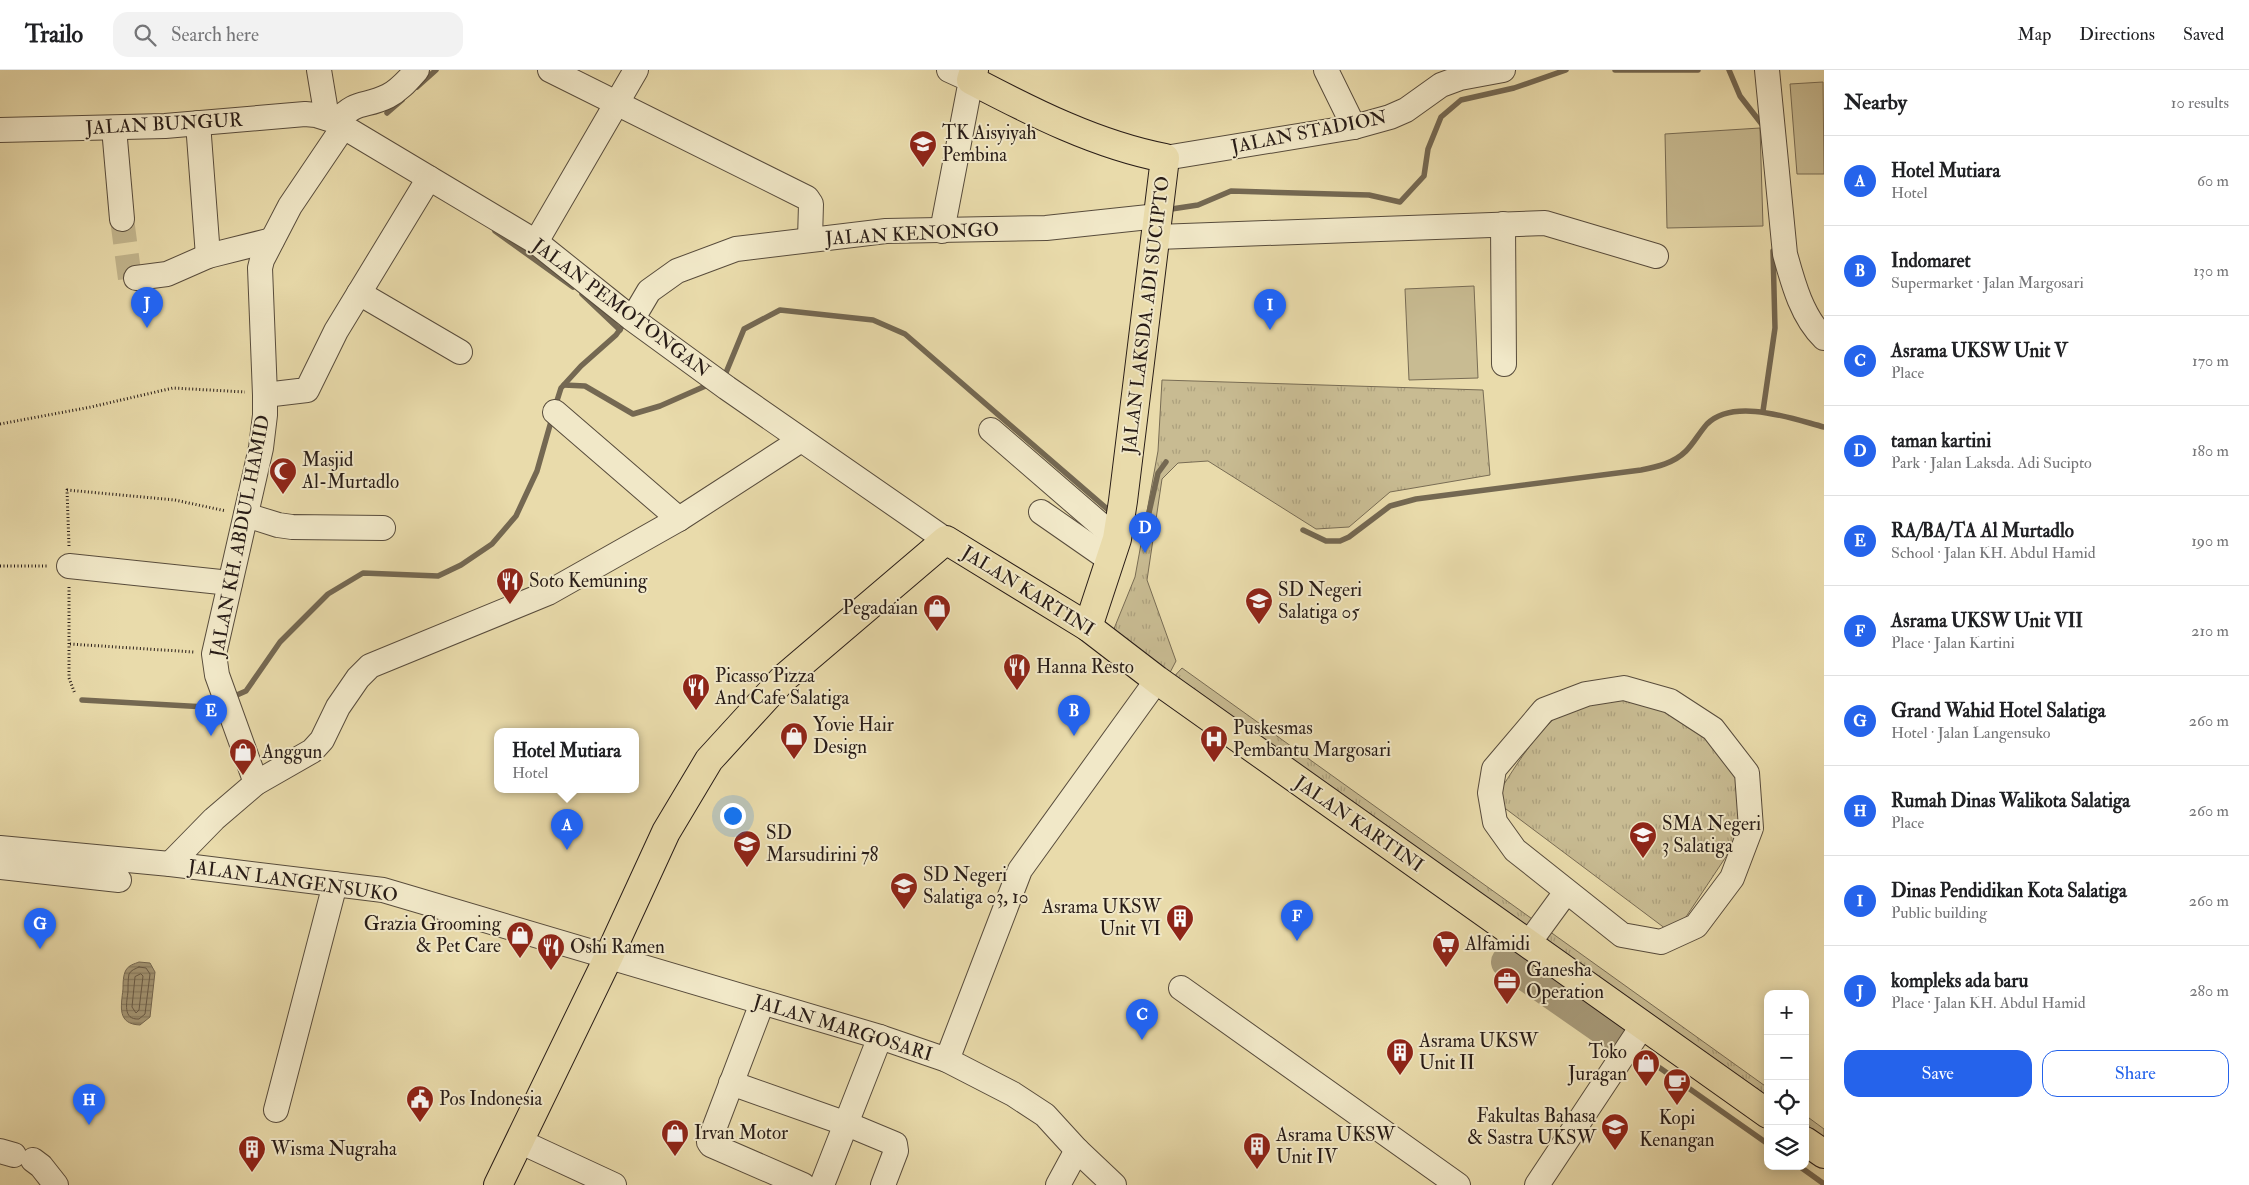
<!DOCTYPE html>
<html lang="en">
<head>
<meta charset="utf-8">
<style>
	:root { --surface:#fff; --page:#f2f2f2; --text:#202124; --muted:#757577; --line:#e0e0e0; --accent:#2563eb }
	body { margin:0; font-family:"IM FELL Double Pica",serif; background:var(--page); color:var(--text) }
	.controls { position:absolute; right:15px; bottom:15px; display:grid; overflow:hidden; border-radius:10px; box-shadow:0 2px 12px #0003 }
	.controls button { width:45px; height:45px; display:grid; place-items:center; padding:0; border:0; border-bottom:1px solid var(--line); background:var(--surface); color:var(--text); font:25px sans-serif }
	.you { position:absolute; left:732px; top:745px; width:18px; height:18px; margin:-12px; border:4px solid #fff; border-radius:50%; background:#1a73e8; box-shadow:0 0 0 8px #1a73e833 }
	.badge { display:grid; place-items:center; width:32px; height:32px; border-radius:50%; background:var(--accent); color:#fff; font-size:16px; font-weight:700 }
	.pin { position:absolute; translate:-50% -41px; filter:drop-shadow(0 1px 2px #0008) }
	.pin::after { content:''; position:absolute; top:26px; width:18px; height:15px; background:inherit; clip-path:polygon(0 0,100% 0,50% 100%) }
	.popup { position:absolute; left:494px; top:658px; width:145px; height:65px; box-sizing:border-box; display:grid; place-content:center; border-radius:10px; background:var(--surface); filter:drop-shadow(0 1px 4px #0005); font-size:16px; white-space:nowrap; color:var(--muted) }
	.popup b { font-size:19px; color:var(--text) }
	.popup::after { content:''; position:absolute; left:50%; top:100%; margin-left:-10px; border:10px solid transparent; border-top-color:var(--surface) }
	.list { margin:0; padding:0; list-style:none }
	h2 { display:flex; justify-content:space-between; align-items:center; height:65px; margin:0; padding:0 20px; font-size:21px }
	h2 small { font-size:16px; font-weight:400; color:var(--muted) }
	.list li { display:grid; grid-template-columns:32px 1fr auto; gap:15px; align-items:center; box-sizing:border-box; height:90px; padding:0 20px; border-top:1px solid var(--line) }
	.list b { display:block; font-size:19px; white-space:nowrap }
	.list p { margin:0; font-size:16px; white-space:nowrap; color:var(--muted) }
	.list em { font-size:16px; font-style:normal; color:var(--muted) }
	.actions { display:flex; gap:10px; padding:15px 20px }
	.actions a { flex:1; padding:11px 0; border:1px solid var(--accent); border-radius:15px; text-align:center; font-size:18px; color:var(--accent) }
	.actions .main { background:var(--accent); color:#fff }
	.icon { flex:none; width:28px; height:28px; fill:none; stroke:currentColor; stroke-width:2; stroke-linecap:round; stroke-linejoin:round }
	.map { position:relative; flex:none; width:1824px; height:1115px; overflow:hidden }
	header { display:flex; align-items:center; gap:30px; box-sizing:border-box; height:70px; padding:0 25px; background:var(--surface); border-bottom:1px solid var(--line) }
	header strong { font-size:24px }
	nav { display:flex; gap:28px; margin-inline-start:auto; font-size:18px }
	.search { width:350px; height:45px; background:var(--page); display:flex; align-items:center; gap:12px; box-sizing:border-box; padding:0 18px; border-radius:15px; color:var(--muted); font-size:19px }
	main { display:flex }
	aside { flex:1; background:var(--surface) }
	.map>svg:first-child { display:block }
	.park { fill:url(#park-tufts); stroke:#786c54 }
	.pitch { fill:#c8bb92; stroke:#786c54 }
	.water { fill:url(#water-rules); stroke:#746852 }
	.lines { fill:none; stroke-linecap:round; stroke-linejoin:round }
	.shore { stroke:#685b48; stroke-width:1 }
	.stream { stroke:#746852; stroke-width:5.5 }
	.river { stroke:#a79a79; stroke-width:32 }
	.minor-tunnel { stroke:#c2b58d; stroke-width:24; stroke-dasharray:24 12; stroke-linecap:butt }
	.minor-casing { stroke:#584c3c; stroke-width:26 }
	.major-casing { stroke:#281c17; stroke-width:30 }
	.path { stroke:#281c17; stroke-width:3; stroke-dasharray:1 2.5; stroke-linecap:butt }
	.minor { stroke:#f1e8c8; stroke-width:24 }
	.major { stroke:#e9dbab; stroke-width:28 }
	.labels { text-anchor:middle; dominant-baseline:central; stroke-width:4; stroke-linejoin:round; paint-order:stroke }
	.street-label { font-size:19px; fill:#281c17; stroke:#f1e8c8 }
	.poi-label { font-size:19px; fill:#281c17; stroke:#f1e8c8; text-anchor:start }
</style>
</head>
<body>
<header>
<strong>Trailo</strong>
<div class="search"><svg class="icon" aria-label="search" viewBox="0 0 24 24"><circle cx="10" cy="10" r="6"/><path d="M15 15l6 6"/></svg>Search here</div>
<nav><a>Map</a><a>Directions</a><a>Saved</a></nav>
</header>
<main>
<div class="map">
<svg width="1824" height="1115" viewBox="0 0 1824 1115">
	<defs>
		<pattern id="park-tufts" width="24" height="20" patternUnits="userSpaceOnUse" patternTransform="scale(1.25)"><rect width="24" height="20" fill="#c8bb92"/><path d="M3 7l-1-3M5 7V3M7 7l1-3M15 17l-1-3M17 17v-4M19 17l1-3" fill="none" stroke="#aca07d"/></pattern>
		<pattern id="water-rules" width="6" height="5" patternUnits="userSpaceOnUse" patternTransform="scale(1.25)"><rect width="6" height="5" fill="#a79a79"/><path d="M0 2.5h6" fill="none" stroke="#887d62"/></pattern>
	</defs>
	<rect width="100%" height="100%" fill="#e9dbab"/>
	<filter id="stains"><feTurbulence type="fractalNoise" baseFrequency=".004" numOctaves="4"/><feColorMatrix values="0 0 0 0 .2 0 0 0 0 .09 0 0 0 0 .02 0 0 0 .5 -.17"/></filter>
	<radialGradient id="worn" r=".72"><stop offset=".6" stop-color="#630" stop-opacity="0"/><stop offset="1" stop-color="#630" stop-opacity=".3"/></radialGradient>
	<g class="park">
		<path d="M1162,310L1483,320L1490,405L1390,422L1349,457L1316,459L1208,391L1178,393L1162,409L1147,510L1176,591L1164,614L1109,571L1135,507L1158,381Z"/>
		<path d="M1182,598L1768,1018V1035L1169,612Z"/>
		<path d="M1646,626L1716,669L1742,705L1745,758L1674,865L1494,730C1516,696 1549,636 1591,629C1609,626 1628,627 1646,626Z"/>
		<path d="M1805,1045L1824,1059V1075L1805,1062Z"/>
	</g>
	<g class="pitch">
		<path d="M1823,12L1824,104H1797L1790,14Z"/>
		<path d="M1760,58L1763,156L1667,158L1665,64Z"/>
		<path d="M1474,216L1478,308L1409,310L1405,219Z"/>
	</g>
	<path class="water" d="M139,892L150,893L155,902L150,947L140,955C117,954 121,937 123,919C123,914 123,905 126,900C129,895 134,894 139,892Z"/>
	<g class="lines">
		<g class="shore">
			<path d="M139,897L146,898L150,904L145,944L139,949C122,950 127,932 128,921C128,916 128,909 129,904C131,900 135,899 139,897Z"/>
			<path d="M141,904L143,906L139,940L136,943L132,937L135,907Z"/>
		</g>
		<g class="stream">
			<path d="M1615,0H1698"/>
			<path d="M1729,0L1740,26L1764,57"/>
			<path d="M417,17L436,0"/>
			<path d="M387,43L402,30"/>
			<path d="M1165,140L1198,135L1231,121L1369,125L1400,132L1424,106L1428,79L1441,47L1461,30L1514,18L1566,0"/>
			<path d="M495,161L573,217"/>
			<path d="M582,224L620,260"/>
			<path d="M720,307L725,305L744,259L780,240L873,250L905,264L1113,444"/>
			<path d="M564,315L585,316L633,344L660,336L710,314"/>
			<path d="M555,337L561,318L581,296L616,265L626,251"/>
			<path d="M1763,341L1775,258L1773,181"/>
			<path d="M1127,456L1143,469L1158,403L1166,392"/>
			<path d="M1303,460L1326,471H1340L1349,467L1390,436L1416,429L1641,400C1657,397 1674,393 1686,381C1694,373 1699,363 1707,354C1734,327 1793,349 1824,357"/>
			<path d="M230,628L246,621L280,572L328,524L363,503L438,506L461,495L492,474L516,446L537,401L552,348"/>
			<path d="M82,630L206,637L221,631"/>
			<path d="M1633,979L1768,1074"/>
			<path d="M1799,1096L1824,1114"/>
		</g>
		<path class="river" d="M1507,892L1625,974"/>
		<path class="minor-tunnel" d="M122,149L130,209L136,208"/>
		<g class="minor-casing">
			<g id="minor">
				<path d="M319,0L327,48"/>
				<path d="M550,0L807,128L811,134L810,169"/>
				<path d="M1326,0L1354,57"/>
				<path d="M1767,0L1785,184C1793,213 1802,247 1824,268"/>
				<path d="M336,52C357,29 364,38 388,26C400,20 408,10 417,0"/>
				<path d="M198,53L208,186"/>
				<path d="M114,58L122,149"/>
				<path d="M0,60L165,56L305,44L316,45L332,50L536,172L631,248L727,318L946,470"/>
				<path d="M1165,88L1354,57L1390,47L1406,40L1441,15L1460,8L1503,0"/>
				<path d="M1503,154L1504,294"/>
				<path d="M942,161L971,10L949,0"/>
				<path d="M1157,167L1545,153L1656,186"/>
				<path d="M536,172L636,0"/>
				<path d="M136,208L167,204L208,186L272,170"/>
				<path d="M359,223L460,282"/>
				<path d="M633,248L649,221L677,201L736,179L886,161L1046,158L1158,146"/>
				<path d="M265,325L307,320L336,261L429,108"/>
				<path d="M555,342L679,449"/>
				<path d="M991,360L1117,469"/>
				<path d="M1041,442L1110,490"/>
				<path d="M246,445L278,455L292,457L383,458"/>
				<path d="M69,496L230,513"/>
				<path d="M1624,618L1670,631L1713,659L1747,703L1751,758L1732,808L1696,856L1661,872L1622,865L1515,780L1495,752L1490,723L1494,699L1544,640L1586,624Z"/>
				<path d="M256,713L217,605L214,584L261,378L265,345V325L260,198L262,190L290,136L344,56"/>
				<path d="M0,778L170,794L383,820L880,967L947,990L1020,800L1157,610"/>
				<path d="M170,794L214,749L256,713L312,681L322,670L338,637L358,608L370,596L548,523L679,449L801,370"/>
				<path d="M0,797L119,810"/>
				<path d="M1528,874L1566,822"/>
				<path d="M1181,918L1458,1115"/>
				<path d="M762,933L709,1072L711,1075L803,1115"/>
				<path d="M947,990L1013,1024L1045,1045L1077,1080L1114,1115"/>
				<path d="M731,1013L847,1054L895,1074L896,1081L883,1115"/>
				<path d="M276,1040L335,814"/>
				<path d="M519,1071L614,1115"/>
				<path d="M0,1081L14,1085"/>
				<path d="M33,1090L41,1096L56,1115"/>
				<path d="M822,1115L880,967"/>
				<path d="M1058,1115L1077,1080"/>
				<path d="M1537,1115L1643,955"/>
			</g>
		</g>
		<g class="major-casing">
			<g id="major">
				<path d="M974,0L971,10C1032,42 1097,75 1165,88L1123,431L1117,469L1088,557"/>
				<path d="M1805,1071L1824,1084"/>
				<path d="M498,1115L609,886L666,762L709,690L784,608L946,470L1088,557L1157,610L1768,1044"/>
			</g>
		</g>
		<g class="path">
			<path d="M0,354L91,337L173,318L245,322"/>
			<path d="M69,476L67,420L175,430L226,441"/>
			<path d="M0,496H49"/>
			<path d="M69,517V608L75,624"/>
			<path d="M70,574L194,582"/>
		</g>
		<use href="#minor" class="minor"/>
		<use href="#major" class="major"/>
	</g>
	<defs>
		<g id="school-pin" transform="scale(1.4375)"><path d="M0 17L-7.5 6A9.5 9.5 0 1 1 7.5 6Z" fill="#8f2418" stroke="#f1e8c8"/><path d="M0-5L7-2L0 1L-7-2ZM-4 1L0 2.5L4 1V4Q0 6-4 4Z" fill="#fff"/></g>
		<g id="mosque-pin" transform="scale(1.4375)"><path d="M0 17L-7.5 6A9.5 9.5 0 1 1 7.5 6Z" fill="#8f2418" stroke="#f1e8c8"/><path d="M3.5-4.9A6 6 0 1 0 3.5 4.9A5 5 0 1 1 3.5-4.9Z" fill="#fff"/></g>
		<g id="restaurant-pin" transform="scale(1.4375)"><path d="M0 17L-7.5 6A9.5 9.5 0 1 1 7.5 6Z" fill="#8f2418" stroke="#f1e8c8"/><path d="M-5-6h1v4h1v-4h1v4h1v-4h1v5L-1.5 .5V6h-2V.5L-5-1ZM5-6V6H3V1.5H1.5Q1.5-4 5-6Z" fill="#fff"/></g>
		<g id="shop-pin" transform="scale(1.4375)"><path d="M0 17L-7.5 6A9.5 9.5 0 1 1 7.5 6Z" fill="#8f2418" stroke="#f1e8c8"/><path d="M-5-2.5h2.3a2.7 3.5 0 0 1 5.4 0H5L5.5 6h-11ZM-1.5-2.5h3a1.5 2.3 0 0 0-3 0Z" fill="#fff"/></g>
		<g id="hospital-pin" transform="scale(1.4375)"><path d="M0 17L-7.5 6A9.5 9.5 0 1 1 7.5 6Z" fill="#8f2418" stroke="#f1e8c8"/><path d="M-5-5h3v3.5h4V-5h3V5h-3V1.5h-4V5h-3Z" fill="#fff"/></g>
		<g id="building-pin" transform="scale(1.4375)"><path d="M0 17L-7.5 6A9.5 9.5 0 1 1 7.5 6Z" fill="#8f2418" stroke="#f1e8c8"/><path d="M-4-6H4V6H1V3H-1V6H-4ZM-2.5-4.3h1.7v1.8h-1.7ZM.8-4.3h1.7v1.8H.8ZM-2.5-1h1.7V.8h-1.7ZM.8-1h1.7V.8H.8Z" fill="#fff"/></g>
		<g id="supermarket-pin" transform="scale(1.4375)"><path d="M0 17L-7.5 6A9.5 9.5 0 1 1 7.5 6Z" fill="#8f2418" stroke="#f1e8c8"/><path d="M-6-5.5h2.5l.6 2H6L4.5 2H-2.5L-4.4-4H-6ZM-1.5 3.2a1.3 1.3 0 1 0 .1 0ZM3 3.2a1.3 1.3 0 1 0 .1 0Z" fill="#fff"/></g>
		<g id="office-pin" transform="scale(1.4375)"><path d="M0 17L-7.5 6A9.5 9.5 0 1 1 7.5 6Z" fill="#8f2418" stroke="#f1e8c8"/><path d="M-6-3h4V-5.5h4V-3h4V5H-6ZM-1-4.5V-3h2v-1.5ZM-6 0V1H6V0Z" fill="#fff"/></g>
		<g id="cafe-pin" transform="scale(1.4375)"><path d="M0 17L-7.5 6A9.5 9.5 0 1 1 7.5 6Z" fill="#8f2418" stroke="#f1e8c8"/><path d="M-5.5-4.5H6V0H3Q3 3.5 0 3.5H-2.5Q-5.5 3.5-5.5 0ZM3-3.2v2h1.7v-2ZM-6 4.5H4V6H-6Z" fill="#fff"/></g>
		<g id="civic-pin" transform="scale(1.4375)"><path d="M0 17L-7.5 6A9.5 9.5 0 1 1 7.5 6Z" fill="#8f2418" stroke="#f1e8c8"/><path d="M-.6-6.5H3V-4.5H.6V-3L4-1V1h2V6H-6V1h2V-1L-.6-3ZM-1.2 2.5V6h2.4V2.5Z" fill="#fff"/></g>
		<g id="university-pin" transform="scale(1.4375)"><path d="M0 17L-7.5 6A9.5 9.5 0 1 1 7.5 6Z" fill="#8f2418" stroke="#f1e8c8"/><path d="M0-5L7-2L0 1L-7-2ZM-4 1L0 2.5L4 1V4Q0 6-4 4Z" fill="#fff"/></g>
	</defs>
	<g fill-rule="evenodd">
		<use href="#school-pin" x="923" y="74"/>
		<use href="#mosque-pin" x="283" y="401"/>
		<use href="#restaurant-pin" x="510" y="511"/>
		<use href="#school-pin" x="1259" y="531"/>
		<use href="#shop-pin" x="937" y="538"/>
		<use href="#restaurant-pin" x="1017" y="597"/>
		<use href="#restaurant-pin" x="696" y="617"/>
		<use href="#shop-pin" x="794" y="666"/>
		<use href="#hospital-pin" x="1214" y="669"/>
		<use href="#shop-pin" x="243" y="682"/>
		<use href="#school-pin" x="1643" y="765"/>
		<use href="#school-pin" x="747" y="774"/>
		<use href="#school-pin" x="904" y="816"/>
		<use href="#building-pin" x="1180" y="848"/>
		<use href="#shop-pin" x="520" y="865"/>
		<use href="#supermarket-pin" x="1446" y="874"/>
		<use href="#restaurant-pin" x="551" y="877"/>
		<use href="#office-pin" x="1507" y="911"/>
		<use href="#building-pin" x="1400" y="982"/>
		<use href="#shop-pin" x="1646" y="993"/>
		<use href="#cafe-pin" x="1677" y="1012"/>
		<use href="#civic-pin" x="420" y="1029"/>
		<use href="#university-pin" x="1615" y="1057"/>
		<use href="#shop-pin" x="675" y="1063"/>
		<use href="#building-pin" x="1257" y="1076"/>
		<use href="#building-pin" x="252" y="1079"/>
	</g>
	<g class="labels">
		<g class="street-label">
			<text transform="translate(164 54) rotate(-3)">JALAN BUNGUR</text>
			<text transform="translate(1309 62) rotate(-11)">JALAN STADION</text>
			<text transform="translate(912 164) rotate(-3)">JALAN KENONGO</text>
			<text transform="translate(621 238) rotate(37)">JALAN PEMOTONGAN</text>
			<text transform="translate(1146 245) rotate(-83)">JALAN LAKSDA. ADI SUCIPTO</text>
			<text transform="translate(240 466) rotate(-79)">JALAN KH. ABDUL HAMID</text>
			<text transform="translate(1028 521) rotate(32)">JALAN KARTINI</text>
			<text transform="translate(1359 754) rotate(35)">JALAN KARTINI</text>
			<text transform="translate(293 811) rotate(8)">JALAN LANGENSUKO</text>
			<text transform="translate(843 958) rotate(17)">JALAN MARGOSARI</text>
		</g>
		<g class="poi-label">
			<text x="942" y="63">TK Aisyiyah<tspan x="942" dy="22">Pembina</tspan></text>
			<text x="302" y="390">Masjid<tspan x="302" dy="22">Al-Murtadlo</tspan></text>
			<text x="529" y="511">Soto Kemuning</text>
			<text x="1278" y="520">SD Negeri<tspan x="1278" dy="22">Salatiga 05</tspan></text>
			<text x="918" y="538" text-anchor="end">Pegadaian</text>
			<text x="1036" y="597">Hanna Resto</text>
			<text x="715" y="606">Picasso Pizza<tspan x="715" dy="22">And Cafe Salatiga</tspan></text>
			<text x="813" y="655">Yovie Hair<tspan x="813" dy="22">Design</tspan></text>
			<text x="1233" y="658">Puskesmas<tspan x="1233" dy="22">Pembantu Margosari</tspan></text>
			<text x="262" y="682">Anggun</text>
			<text x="1662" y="754">SMA Negeri<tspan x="1662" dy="22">3 Salatiga</tspan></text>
			<text x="766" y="763">SD<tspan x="766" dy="22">Marsudirini 78</tspan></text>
			<text x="923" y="805">SD Negeri<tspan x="923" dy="22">Salatiga 03, 10</tspan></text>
			<text x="1161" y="837" text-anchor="end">Asrama UKSW<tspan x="1161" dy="22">Unit VI</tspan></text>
			<text x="501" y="854" text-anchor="end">Grazia Grooming<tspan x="501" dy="22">&amp; Pet Care</tspan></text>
			<text x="1465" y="874">Alfamidi</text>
			<text x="570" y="877">Oshi Ramen</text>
			<text x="1526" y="900">Ganesha<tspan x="1526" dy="22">Operation</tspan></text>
			<text x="1419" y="971">Asrama UKSW<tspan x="1419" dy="22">Unit II</tspan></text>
			<text x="1627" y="982" text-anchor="end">Toko<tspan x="1627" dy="22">Juragan</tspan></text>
			<text x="439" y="1029">Pos Indonesia</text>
			<text x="1596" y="1046" text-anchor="end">Fakultas Bahasa<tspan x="1596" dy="22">&amp; Sastra UKSW</tspan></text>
			<text x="1677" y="1048" text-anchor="middle">Kopi<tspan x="1677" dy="22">Kenangan</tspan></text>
			<text x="694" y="1063">Irvan Motor</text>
			<text x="1276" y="1065">Asrama UKSW<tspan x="1276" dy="22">Unit IV</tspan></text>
			<text x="271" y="1079">Wisma Nugraha</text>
		</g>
	</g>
	<rect width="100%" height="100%" filter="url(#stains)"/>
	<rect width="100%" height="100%" fill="url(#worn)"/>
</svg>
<div class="controls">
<button>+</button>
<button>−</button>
<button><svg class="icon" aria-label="locate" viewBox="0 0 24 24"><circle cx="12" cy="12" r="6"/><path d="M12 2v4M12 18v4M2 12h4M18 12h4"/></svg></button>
<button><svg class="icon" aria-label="layers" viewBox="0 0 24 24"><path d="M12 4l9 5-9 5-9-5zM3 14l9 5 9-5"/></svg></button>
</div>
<div class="you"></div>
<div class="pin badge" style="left:567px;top:780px">A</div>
<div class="popup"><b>Hotel Mutiara</b>Hotel</div>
<div class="pin badge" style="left:1074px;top:666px">B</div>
<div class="pin badge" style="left:1142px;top:970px">C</div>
<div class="pin badge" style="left:1145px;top:483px">D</div>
<div class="pin badge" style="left:211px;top:666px">E</div>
<div class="pin badge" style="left:1297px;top:871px">F</div>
<div class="pin badge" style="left:40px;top:879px">G</div>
<div class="pin badge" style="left:89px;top:1055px">H</div>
<div class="pin badge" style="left:1270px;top:260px">I</div>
<div class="pin badge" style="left:147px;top:258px">J</div>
</div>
<aside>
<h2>Nearby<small>10 results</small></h2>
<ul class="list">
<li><span class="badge">A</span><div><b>Hotel Mutiara</b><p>Hotel</p></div><em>60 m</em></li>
<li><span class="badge">B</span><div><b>Indomaret</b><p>Supermarket · Jalan Margosari</p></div><em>130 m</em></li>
<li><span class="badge">C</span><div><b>Asrama UKSW Unit V</b><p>Place</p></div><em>170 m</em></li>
<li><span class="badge">D</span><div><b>taman kartini</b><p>Park · Jalan Laksda. Adi Sucipto</p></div><em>180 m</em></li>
<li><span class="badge">E</span><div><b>RA/BA/TA Al Murtadlo</b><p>School · Jalan KH. Abdul Hamid</p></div><em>190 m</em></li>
<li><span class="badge">F</span><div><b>Asrama UKSW Unit VII</b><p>Place · Jalan Kartini</p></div><em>210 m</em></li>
<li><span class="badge">G</span><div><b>Grand Wahid Hotel Salatiga</b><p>Hotel · Jalan Langensuko</p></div><em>260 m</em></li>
<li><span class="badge">H</span><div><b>Rumah Dinas Walikota Salatiga</b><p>Place</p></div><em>260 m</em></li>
<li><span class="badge">I</span><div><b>Dinas Pendidikan Kota Salatiga</b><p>Public building</p></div><em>260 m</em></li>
<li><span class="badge">J</span><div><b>kompleks ada baru</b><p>Place · Jalan KH. Abdul Hamid</p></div><em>280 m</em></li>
</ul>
<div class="actions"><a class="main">Save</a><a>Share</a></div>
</aside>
</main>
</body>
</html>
